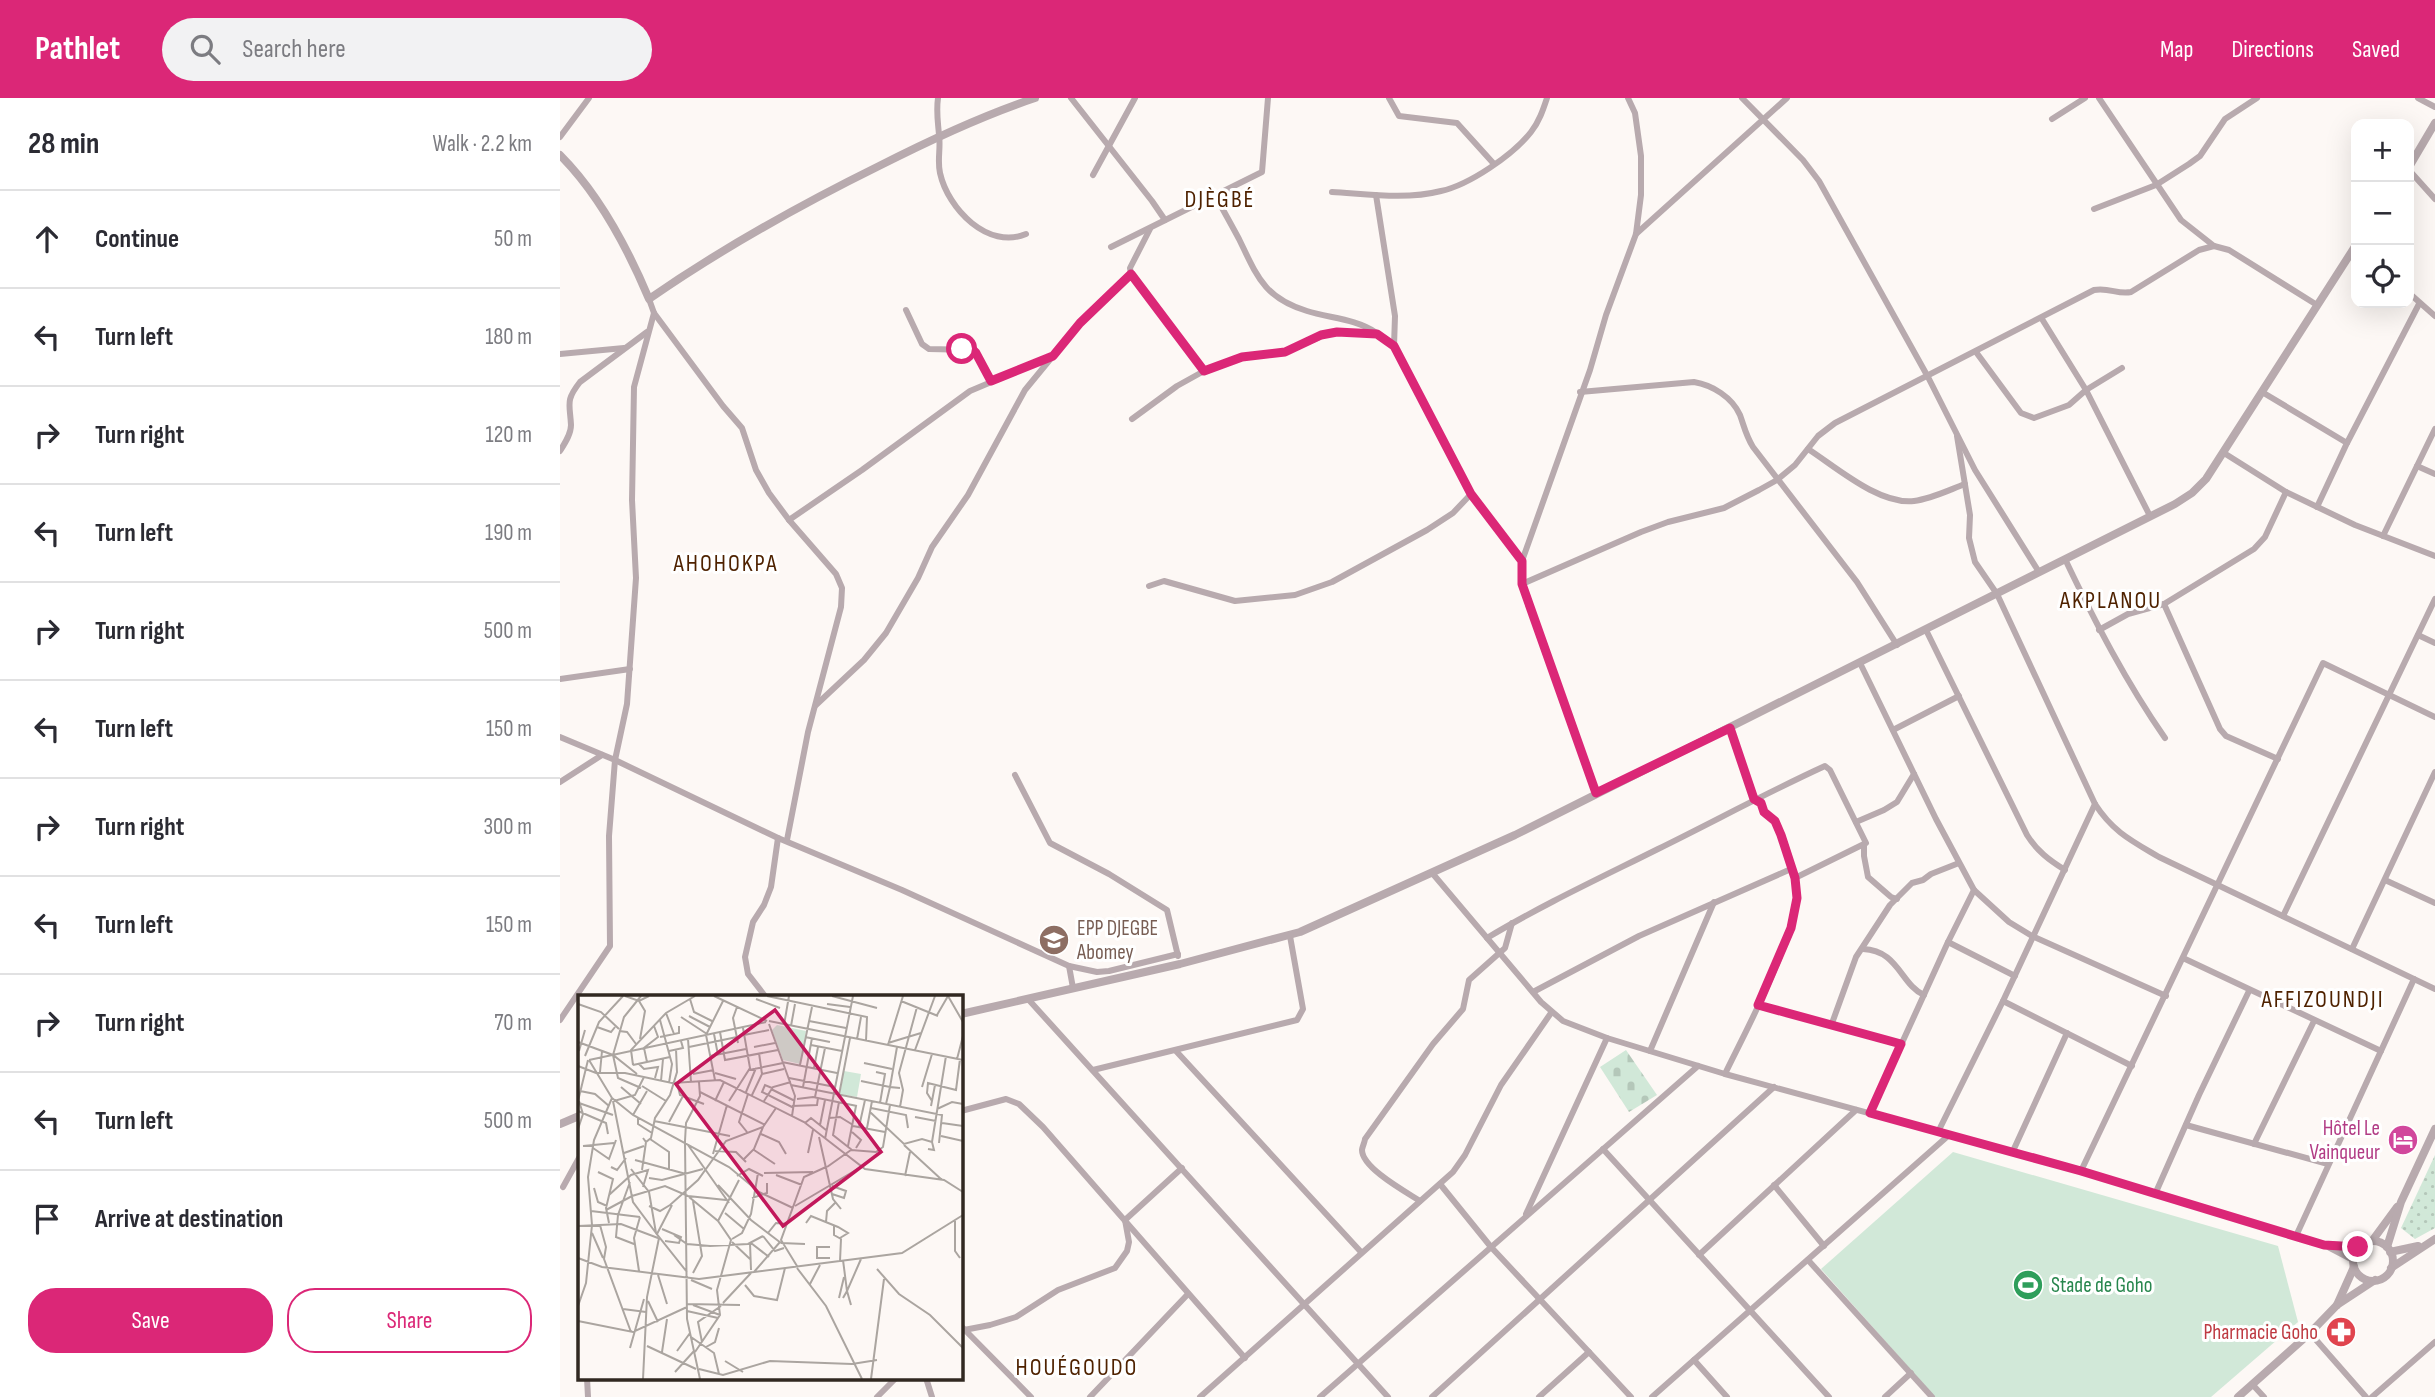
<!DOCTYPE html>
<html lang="en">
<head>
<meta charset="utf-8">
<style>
	:root { --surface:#fff; --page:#f2f2f3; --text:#2b2b33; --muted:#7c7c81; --line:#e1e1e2; --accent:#db2777 }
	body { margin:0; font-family:"Sofia Sans Condensed",sans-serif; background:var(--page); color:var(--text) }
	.controls { position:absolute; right:21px; top:21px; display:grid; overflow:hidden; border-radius:14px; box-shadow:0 7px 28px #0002 }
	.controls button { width:63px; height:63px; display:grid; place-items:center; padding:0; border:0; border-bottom:2px solid var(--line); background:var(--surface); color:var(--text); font:35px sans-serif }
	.stop { position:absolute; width:21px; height:21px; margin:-16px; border:5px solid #db2777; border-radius:50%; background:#fff }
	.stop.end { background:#db2777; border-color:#fff; box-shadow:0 2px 7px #0008 }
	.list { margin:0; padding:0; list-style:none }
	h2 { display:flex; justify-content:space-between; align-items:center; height:91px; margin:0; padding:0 28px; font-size:30px }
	h2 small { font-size:23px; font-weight:400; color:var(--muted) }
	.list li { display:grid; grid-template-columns:46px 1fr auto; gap:21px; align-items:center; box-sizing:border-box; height:98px; padding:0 28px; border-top:2px solid var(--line) }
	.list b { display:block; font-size:26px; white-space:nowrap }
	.list em { font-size:23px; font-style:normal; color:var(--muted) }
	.actions { display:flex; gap:14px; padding:21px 28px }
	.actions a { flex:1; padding:16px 0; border:2px solid var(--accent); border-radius:28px; text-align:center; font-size:24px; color:var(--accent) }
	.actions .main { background:var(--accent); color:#fff }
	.icon { flex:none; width:38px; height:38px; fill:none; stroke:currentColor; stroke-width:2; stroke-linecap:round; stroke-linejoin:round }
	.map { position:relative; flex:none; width:1875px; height:1299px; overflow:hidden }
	header { display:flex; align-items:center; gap:42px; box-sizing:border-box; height:98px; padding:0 35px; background:var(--accent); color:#fff }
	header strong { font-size:33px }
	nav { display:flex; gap:38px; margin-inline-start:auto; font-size:24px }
	.search { width:490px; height:63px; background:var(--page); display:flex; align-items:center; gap:18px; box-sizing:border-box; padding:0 24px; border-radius:38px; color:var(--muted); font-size:26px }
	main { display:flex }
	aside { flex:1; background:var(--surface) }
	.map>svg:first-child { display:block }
	.grass { fill:url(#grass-dots) }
	.cemetery { fill:url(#cemetery-stones) }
	.garden { fill:#d1e8d8 }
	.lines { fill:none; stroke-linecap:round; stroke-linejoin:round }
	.minor { stroke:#b8aaae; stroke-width:6 }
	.tertiary { stroke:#b8aaae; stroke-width:8 }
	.route { stroke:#db2777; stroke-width:9 }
	.labels { text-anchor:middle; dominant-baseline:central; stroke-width:6; stroke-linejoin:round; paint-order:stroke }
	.education-label { font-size:21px; fill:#785e54; stroke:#fff; text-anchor:start }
	.hotel-label { font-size:21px; fill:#b23c85; stroke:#fff; text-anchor:end }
	.leisure-label { font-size:21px; fill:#27864d; stroke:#fff; text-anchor:start }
	.health-label { font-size:21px; fill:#be3a42; stroke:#fff; text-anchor:end }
	.quarter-label { font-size:24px; letter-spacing:2px; fill:#4f2200; stroke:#fff }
	.inset-road { fill:none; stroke:#aba5a0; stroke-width:2 }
	.view { fill:#c2185b; fill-opacity:0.15; stroke:#c2185b; stroke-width:3.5 }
	.inset-edge { fill:none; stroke:#312821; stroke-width:3.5 }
</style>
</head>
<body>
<header>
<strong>Pathlet</strong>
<div class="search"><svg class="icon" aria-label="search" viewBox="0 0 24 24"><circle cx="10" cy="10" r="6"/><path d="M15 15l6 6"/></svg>Search here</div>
<nav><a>Map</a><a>Directions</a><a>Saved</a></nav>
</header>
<main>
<aside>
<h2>28 min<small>Walk · 2.2 km</small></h2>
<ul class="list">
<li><svg class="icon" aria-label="ahead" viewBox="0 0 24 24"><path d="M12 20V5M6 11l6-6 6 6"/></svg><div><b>Continue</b></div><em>50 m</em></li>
<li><svg class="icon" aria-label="left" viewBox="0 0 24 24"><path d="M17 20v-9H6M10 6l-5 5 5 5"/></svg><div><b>Turn left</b></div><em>180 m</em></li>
<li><svg class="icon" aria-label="right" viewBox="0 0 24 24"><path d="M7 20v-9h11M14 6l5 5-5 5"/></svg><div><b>Turn right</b></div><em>120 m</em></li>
<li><svg class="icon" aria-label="left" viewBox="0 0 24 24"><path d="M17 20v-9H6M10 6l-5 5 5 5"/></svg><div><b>Turn left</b></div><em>190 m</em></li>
<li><svg class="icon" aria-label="right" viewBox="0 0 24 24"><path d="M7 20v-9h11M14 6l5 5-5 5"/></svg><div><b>Turn right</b></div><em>500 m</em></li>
<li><svg class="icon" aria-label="left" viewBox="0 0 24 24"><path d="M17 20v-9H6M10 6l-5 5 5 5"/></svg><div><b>Turn left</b></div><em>150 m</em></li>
<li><svg class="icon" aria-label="right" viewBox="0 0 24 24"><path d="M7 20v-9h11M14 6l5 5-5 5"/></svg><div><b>Turn right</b></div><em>300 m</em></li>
<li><svg class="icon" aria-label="left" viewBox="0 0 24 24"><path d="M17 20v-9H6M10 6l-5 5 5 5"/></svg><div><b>Turn left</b></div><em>150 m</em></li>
<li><svg class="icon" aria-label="right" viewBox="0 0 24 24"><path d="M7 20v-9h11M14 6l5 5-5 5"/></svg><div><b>Turn right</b></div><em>70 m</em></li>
<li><svg class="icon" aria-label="left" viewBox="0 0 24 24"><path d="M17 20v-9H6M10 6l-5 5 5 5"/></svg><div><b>Turn left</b></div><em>500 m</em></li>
<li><svg class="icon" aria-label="arrive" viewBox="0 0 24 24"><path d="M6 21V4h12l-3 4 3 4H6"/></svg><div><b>Arrive at destination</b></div></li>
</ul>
<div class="actions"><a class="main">Save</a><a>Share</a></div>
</aside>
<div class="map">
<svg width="1875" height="1299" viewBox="0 0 1875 1299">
	<defs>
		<pattern id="grass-dots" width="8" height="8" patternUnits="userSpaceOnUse" patternTransform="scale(1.75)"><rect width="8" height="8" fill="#d1e8d8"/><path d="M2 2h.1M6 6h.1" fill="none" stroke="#b4c7b9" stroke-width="1.8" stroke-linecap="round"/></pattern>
		<pattern id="cemetery-stones" width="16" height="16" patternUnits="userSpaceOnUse" patternTransform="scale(1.75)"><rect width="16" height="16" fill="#d1e8d8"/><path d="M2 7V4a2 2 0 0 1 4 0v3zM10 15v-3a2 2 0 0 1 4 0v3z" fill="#b4c7b9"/></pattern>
	</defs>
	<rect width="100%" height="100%" fill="#fdf8f5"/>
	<path class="grass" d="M1875,1057V1130L1855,1141L1841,1130Z"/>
	<path class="cemetery" d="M1066,952L1097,997L1069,1014L1040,969Z"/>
	<path class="garden" d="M1393,1054L1718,1148L1738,1224L1651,1299H1375L1261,1171Z"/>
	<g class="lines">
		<g class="minor">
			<path d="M378,0C376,14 378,24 379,37C381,50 377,62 380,75C388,111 428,152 466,136"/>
			<path d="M511,0L592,103L605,122"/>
			<path d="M829,0L839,18L897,25L934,66"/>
			<path d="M1182,0L1243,62L1259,83L1368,279L1415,372L1479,474"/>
			<path d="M1539,0L1621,122L1654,148L1669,152L1757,207"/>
			<path d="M1858,0L1875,9"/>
			<path d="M1492,21L1525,0"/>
			<path d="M0,39L29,0"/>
			<path d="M1849,72L1875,101"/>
			<path d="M533,77L575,0"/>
			<path d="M772,94C807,96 846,102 881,93C909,87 953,57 971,34C979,24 983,12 987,0"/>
			<path d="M655,97C663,112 671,126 679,141C697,178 704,200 747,213C769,220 796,221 815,234"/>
			<path d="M816,97L835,218L834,248"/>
			<path d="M1534,111L1596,87L1629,66L1640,58L1665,21L1697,0"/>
			<path d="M590,131L570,170L571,176L644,273"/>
			<path d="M1076,136L1227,0"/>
			<path d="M551,149L702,74L708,0"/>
			<path d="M1849,195L1875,218"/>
			<path d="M89,201L94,215L163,308L182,330L196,372L209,395L229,422L276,476L282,490L281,509L248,634L227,742"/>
			<path d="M346,212L362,246L369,251L414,252L431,283"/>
			<path d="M1482,221L1526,292L1590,418"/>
			<path d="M1416,254L1461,315L1474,320L1509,307L1526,292L1562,270"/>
			<path d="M0,256L64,250"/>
			<path d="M1020,294L1134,284C1152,287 1172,299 1180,317C1184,328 1186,338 1193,349L1297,484L1337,547"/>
			<path d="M1702,294L1787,345"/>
			<path d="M572,321L617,288L644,273L682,259L725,254L769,235H817L834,248L911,396L962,463"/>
			<path d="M1397,338L1410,417L1409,440L1415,464L1437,496L1535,706C1553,734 1572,743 1599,759L1875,891"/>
			<path d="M1248,351C1276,369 1319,407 1354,403C1371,401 1389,392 1405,386"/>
			<path d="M0,353C5,345 11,336 11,327C10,306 5,303 20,284L87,234"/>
			<path d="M1664,355L1726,394L1795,427L1875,458"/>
			<path d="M1857,368L1875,376"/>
			<path d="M1757,409L1787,345L1859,206"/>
			<path d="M229,422L302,372L410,293L491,259"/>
			<path d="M1823,438L1875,331"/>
			<path d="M1505,461C1535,524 1566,584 1605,640"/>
			<path d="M962,486L1081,434L1108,424L1164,410L1199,392L1217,382L1235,367L1258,338L1275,325L1534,192C1549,189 1558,197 1571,194L1639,152L1654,148"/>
			<path d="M589,488L604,483L675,503L735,497L772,484L867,432L893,415L911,396"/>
			<path d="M1604,506L1660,631L1666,638L1718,661"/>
			<path d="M1366,532L1467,737C1477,753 1489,762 1505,772"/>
			<path d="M1539,532L1568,516L1604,506L1694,451L1705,439L1726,394"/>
			<path d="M1858,537L1875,545"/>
			<path d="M1300,565L1376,721L1414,792L1449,824L1472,838L1606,898"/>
			<path d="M0,581L70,571"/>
			<path d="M256,607L304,562L326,535L358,480L372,449L408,397L465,292L520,225L571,176"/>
			<path d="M1333,632L1399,598"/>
			<path d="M0,639L55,662L218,740L342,792L509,868L537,874L549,873L618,856"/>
			<path d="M455,677L490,745L549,776L607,812L618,858"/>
			<path d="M0,684L42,657"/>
			<path d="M1036,694L962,486V463L1030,272L1046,217L1076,136L1081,97V58L1075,15L1068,0"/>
			<path d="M1296,724L1324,712L1337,704L1354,676"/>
			<path d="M1304,748V758L1308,779L1331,799L1337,801"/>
			<path d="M873,776L981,904L1003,923L1047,940L1165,976L1521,1073L1764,1147"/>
			<path d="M1825,782L1875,805"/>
			<path d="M1723,818L1875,501"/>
			<path d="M927,840C982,807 1040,780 1098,751C1153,724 1208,694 1265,668L1270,672L1306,745L1235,780"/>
			<path d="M1388,844L1455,878"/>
			<path d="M1303,851C1338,852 1341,887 1364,897"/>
			<path d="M1792,851L1875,674"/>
			<path d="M1623,860L1821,953"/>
			<path d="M509,868L513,890"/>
			<path d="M973,894L1079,838L1231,771"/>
			<path d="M205,898L188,876L185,859L193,824L204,807L211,789L218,740"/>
			<path d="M468,901L828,1299"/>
			<path d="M1443,903L1572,968"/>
			<path d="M1198,907L1341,946"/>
			<path d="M0,922L50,848L49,738L55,662L67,606L76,480L72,402L74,289L94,215"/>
			<path d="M1271,928L1296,859L1330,807L1352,785L1363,782L1371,776L1399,765"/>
			<path d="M616,953L801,1154"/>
			<path d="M1090,953L1154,804"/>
			<path d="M533,972L737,922L743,911L730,838"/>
			<path d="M1165,976C1184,936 1247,821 1235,782C1231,766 1225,739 1216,726C1211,717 1203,717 1201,705L1194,701L1170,630"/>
			<path d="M401,1013L446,1001L459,1006L483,1029L685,1260"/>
			<path d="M1310,1015L1388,844L1414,792"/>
			<path d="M1626,1027L1768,1066"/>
			<path d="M1378,1034L1443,903L1535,706"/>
			<path d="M1694,1046L1754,923"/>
			<path d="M1043,1051L1269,1299"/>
			<path d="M1453,1053L1507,935"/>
			<path d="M1521,1073L1763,565L1875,619"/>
			<path d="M880,1086L931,1149L1071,1299"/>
			<path d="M1214,1087L1264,1148"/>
			<path d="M3,1089L19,1060"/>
			<path d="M1596,1094L1639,997L1689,893"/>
			<path d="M860,1103C846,1094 802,1070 802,1052C802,1050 805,1043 805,1041L873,946L903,911L909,882L945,850L952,825"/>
			<path d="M966,1116L1047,940"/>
			<path d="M1736,1138L1854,881"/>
			<path d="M1139,1157L1296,1012"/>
			<path d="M1248,1162L1372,1299"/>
			<path d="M401,1228L471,1299"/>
			<path d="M404,1232L430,1227L456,1219L498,1192L555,1170L567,1153L569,1144L565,1122L622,1070"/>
			<path d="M1750,1235L1806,1299"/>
			<path d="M1134,1262L1167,1299"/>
			<path d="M27,1280L28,1299"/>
			<path d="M366,1280L372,1299"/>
			<path d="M1692,1286L1704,1299"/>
			<path d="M317,1299L336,1280"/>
			<path d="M530,1299L628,1196"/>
			<path d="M640,1299L893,1074L905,1057L941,987L991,915"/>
			<path d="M760,1299L1138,968"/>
			<path d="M872,1299L1214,989"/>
			<path d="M979,1299L1029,1254"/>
			<path d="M1092,1299L1389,1037"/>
			<path d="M1325,1299L1351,1275"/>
			<path d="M1812,1299L1875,1244"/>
		</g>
		<g class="tertiary">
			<path d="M0,57C39,96 68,151 89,201C161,151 240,107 319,68C370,42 421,18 475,0"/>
			<path d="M1849,69L1875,25"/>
			<path d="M401,916L620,866L740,834L955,737L1615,406L1632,395L1646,381L1796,147"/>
			<path d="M0,1026L19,1018"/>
			<path d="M1812,1143L1837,1109"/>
			<circle cx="1813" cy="1163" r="20"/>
			<path d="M1764,1147L1798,1149"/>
			<path d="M1770,1149L1793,1161"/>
			<path d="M1827,1149L1841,1104L1875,1031"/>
			<path d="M1830,1154L1858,1148"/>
			<path d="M1831,1170L1875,1141"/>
			<path d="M1777,1207L1794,1169"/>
			<path d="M1678,1299L1750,1235L1777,1207L1815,1182"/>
		</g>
	</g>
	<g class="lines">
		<path class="route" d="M402,251H412L416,255L431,283L493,258L520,225L571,176L644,273L682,259L725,254L761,237L777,234L817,236L834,248L911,396L962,463V486L1036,695L1170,630L1194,701L1201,705L1204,714L1215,723L1221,737L1235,780L1237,800L1231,830L1198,907L1341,946L1310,1015L1521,1073L1764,1147L1798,1149"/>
	</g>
	<defs>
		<g id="school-disc" transform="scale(1.575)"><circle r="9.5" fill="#8d6e63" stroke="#fff"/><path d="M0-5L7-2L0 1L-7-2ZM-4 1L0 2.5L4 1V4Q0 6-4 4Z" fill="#fff"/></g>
		<g id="hotel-disc" transform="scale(1.575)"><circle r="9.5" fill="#d1479c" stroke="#fff"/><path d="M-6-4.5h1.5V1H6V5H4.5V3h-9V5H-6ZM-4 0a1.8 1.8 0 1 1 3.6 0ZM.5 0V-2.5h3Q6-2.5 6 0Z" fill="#fff"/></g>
		<g id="stadium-disc" transform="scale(1.575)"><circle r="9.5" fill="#2e9e5b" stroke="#fff"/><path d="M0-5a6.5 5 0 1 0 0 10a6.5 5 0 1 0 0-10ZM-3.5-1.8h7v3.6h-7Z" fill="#fff"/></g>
		<g id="pharmacy-disc" transform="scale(1.575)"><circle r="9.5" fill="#e0444e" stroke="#fff"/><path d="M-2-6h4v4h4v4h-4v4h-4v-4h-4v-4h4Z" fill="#fff"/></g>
	</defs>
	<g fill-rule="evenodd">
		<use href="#school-disc" x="494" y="842"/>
		<use href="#hotel-disc" x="1843" y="1042"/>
		<use href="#stadium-disc" x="1468" y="1187"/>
		<use href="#pharmacy-disc" x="1781" y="1234"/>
	</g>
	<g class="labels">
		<g class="education-label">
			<text x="517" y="830">EPP DJEGBE<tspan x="517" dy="24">Abomey</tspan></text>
		</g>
		<g class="hotel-label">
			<text x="1820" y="1030">Hôtel Le<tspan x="1820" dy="24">Vainqueur</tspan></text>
		</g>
		<g class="leisure-label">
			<text x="1491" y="1187">Stade de Goho</text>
		</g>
		<g class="health-label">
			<text x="1758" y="1234">Pharmacie Goho</text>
		</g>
		<g class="quarter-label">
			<text x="660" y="101">DJÈGBÉ</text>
			<text x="166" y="465">AHOHOKPA</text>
			<text x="1551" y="502">AKPLANOU</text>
			<text x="1763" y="901">AFFIZOUNDJI</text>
			<text x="517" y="1269">HOUÉGOUDO</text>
		</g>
	</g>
	<g transform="translate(18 897)">
		<rect width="385" height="385" fill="#fdf8f5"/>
		<path d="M266,76L283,79L279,102L262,99Z" fill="#d1e8d8"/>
		<path d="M199,30L228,36L222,69L205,65L194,35Z" fill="#d1e8d8"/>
		<path class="inset-road" d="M47,1L61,6L71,1M136,1L189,26M189,1L289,22L288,46M254,1L299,13M370,1L385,27M112,4L116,17L134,26M178,4L202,13M61,6L67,16L62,44M323,6L360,21M0,9L23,17L41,34M249,9L272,12M159,12L155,23L160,48M88,18L96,39M359,20L370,1M111,21L132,32M103,22L129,39M82,25L94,69L91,88M191,26L385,65M231,26L268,33M191,29L217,101L214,121M206,30L211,1M213,31L217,9M19,32L33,37L37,32M41,36L49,37L58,49M142,37L147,65L200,55M136,39L140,60M166,40L191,35M82,42L101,38V31M227,42L252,47M110,44L113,87M279,44L283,22M0,47L35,60L59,79M310,48L343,38M233,50L264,56M310,50L325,1M111,52L159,42M176,52L197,48M319,52L312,92L322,93M337,55L357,1M1,56L7,35M91,56L105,53L103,46M7,61L21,27L45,1M132,61L168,54M379,64L385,41M11,65L188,27M69,67L66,53L80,42L76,31M204,67L259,78M286,68L314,74M61,69L66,74L80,72L77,83M55,70L53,55L88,18L117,1M55,70L92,62M222,70L234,12M0,71L18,78H47L94,88L142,85L226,127L287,174L366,185L385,197M236,73L240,52M171,75L205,68M22,77L24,56M298,77L307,79L302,108M137,78L158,84M115,79L136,75M184,79L206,74M211,83L257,92M137,85L128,40L145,6M83,86L85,64M283,86L312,92L308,109M121,87L122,101L108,128L107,146L109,324L122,384M99,88L102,100L126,109M213,90L364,120L361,148M64,91L88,106M43,92L63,109M225,92L234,43M344,92L354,59M63,93L40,83L35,60L46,22L63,1M194,93L187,90L184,97L216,113M193,94L217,106M2,96L17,99L31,111M122,97L187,130M168,97L178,73M174,100L184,79L181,58M261,100L272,43M237,102L247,53M34,103L55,120L151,172L181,197L215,213M219,104L235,102L279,111M0,106L10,65M35,106L55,207L78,238M36,106L57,100L66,82M137,106L146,87M151,106L172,73L165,33M186,106L195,92L213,87M354,106L349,98L350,88L378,95L382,64M261,107L255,140L274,155M1,108L35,120M214,111L239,110L240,103M353,111L357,90M322,112L325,95L321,78L339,12M293,113L328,120L330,133M359,114L374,107L385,109M0,116L28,128L30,139M292,117L326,149L344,144L354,147M55,120L69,96M60,122V129L74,138M337,122L358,126M251,123L262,122L275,130M76,126L152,141M91,127L105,101M227,128L233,123L248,135M364,128L385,131M242,130L247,105M275,131L307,137M281,132L287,105M289,133L294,106M0,134L5,119L1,106M169,137L161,127L170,99M274,137L283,145L278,153M183,139L201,147L208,159M363,141L385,146M241,142L255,204L263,214M65,143L68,147L73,143L77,123L92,100L99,77L98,54M72,144L91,157V174M247,144L275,1M110,150L151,208M326,150L364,185M5,151L36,148M270,151L278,111M15,153L31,164L38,145M350,154L356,155L354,147L368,61M176,155L197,169M137,156L158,157L168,167M46,158L66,151M230,158L235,135M135,159L149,110M166,164L176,154L185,132M57,165L108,179M33,172L39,175L48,163M249,172L273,155L298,157L305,152L312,110M53,174L71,197L78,238L109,277M64,175L68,147M20,177L35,184L28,213L31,228M186,178L235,177M198,180L224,190M159,181L171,174L185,181M327,181L332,157M71,183L84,185L125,174M52,187L40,220L38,242L56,249M140,190L173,225L203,248M254,191L268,196L266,203L254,199M16,193L20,207L29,211M31,200L53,180L70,175L65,192M111,202L140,226L153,245L139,295L142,320L117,357M174,203L189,198V188M115,206L124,261L115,278M71,211L82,216L92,210L120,185L148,146L185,132L198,113M217,211L283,172M28,215L54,201L87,191L110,201L148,205M13,216L62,222M147,218L166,234M140,226L161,185M377,226V256L382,263M248,227L249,216L257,208M228,228L233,221L260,232L270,238L262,243M22,230L28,252L26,264L53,337M0,231L43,229L80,243M256,231V240L263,244L262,266M84,234L103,242L101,248L87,246M14,238L25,263M190,238L198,228L209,229M79,239L94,210M96,240L109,249L132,251L170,249L185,241M185,241L197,256L206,253M154,244L164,238L173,219L180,178M154,247L172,264M172,248L173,275M173,248L191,262M203,248L227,249M252,252H239V263H252M0,263L24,272L121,284L324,258L385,220M219,271L203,245L226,182L248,172M219,273L248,311L284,384M299,274L321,299L352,320L385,353M61,276L56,243L62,222M176,277L202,247M80,280L89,309M113,285L134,294M232,289L242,270M167,290L176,301L199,305L207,273M261,303L266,282M265,303L269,296L265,265M70,306L80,327M145,308L173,278M109,309L162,310M115,310L142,320M273,310L269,296L283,264M0,311L8,288L14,230L10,182L16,145L34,103L11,65M45,314L68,317M109,316L140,323M0,326L55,337L109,312M113,342L136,358L141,379M124,347L120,327L143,311M69,351L118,374M128,352L137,347L141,333M52,353L66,304M99,356L112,338M84,357L89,324M147,366L165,377M274,369L299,365M121,374L145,380L192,366L274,369M97,377L116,356M65,384L69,302L81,243M293,384L306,284"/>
		<path class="view" d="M197,15L303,157L205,231L98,89Z"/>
		<rect width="385" height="385" class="inset-edge"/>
	</g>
</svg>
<div class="controls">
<button>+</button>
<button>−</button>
<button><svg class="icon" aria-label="locate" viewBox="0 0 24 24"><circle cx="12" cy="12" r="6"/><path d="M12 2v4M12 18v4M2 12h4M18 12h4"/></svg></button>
</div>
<div class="stop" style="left:402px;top:251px"></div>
<div class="stop end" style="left:1798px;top:1149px"></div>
</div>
</main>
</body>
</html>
